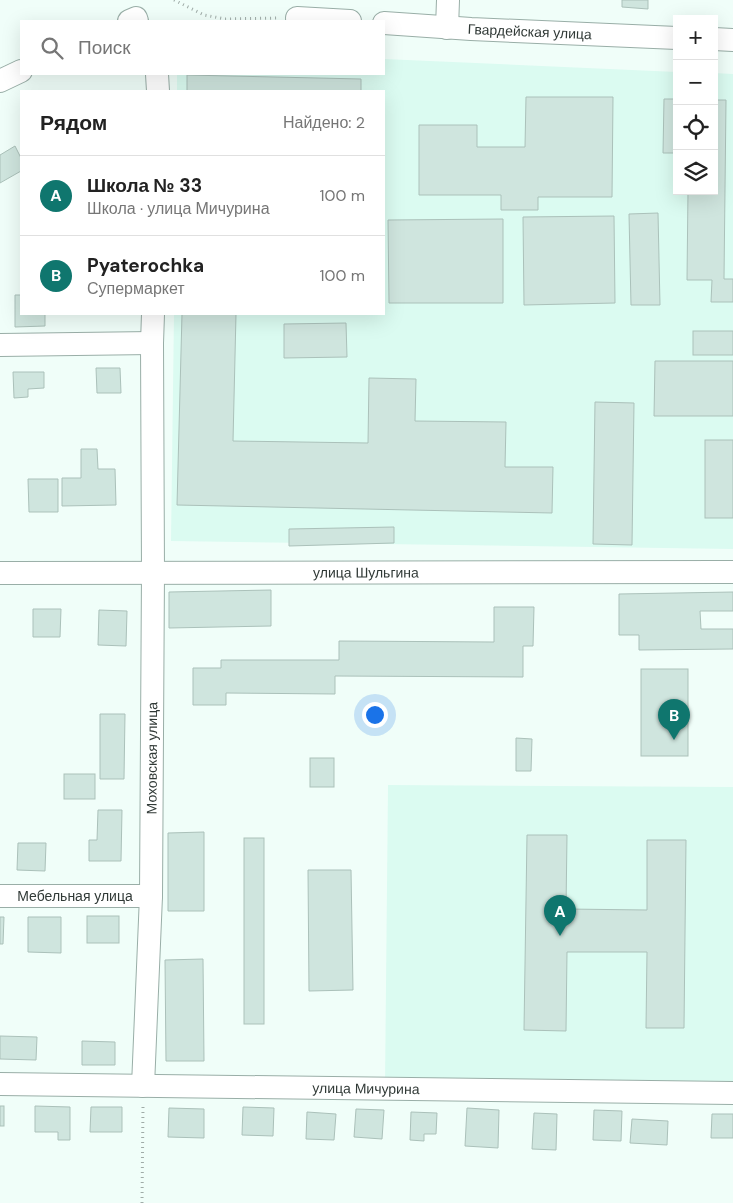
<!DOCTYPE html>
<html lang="ru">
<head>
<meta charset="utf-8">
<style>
	:root { --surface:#fff; --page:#f2f2f2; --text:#222; --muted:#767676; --line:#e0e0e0; --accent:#0f766e }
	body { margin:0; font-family:"DM Sans",sans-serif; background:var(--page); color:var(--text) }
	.controls { position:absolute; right:15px; top:15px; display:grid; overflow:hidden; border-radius:0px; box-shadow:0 5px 20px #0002 }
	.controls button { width:45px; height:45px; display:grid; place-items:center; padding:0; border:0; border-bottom:1px solid var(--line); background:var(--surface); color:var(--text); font:25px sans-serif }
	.you { position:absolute; left:374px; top:714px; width:18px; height:18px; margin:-12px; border:4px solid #fff; border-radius:50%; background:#1a73e8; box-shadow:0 0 0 8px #1a73e833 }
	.badge { display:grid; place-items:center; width:32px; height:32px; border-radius:50%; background:var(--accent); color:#fff; font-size:16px; font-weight:700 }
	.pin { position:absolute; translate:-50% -41px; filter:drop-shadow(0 1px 2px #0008) }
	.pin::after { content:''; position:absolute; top:26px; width:18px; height:15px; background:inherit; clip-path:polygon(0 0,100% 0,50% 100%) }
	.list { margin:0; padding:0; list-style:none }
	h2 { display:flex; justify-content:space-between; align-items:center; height:65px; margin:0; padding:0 20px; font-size:21px }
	h2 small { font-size:16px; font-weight:400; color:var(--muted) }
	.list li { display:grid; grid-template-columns:32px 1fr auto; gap:15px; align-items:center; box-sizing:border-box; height:80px; padding:0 20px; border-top:1px solid var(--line) }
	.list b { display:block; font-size:19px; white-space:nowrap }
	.list p { margin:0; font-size:16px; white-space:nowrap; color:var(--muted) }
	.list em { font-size:16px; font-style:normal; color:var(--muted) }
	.icon { flex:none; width:28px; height:28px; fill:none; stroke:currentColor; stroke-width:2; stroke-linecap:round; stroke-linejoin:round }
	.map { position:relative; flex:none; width:733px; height:1203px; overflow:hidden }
	.search { position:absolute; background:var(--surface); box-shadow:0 5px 20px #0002; left:20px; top:20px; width:365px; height:55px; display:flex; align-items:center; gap:12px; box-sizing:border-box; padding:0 18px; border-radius:0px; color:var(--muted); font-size:19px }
	.panel { position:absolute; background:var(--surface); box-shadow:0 5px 20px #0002; left:20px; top:90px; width:365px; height:225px; border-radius:0px }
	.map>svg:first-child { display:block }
	.built { fill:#dbfbf1 }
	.building { fill:#cfe5de; stroke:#abc1ba }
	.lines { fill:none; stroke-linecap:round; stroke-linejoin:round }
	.minor-casing { stroke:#99aea7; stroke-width:24 }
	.path { stroke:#9faba7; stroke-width:3; stroke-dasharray:1 4; stroke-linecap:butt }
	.minor { stroke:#fff; stroke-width:22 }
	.labels { text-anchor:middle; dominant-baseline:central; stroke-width:4; stroke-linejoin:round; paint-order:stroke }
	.street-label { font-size:14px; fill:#303936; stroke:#f0fef9 }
</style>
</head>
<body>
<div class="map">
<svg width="733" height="1203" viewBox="0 0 733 1203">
	<rect width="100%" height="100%" fill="#f0fef9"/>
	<g class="built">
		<path d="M384,59L677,72V191H714V73L733,74V549L171,541L174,314H384V91H177V74H384Z"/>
		<path d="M388,785L733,787V1086L385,1084Z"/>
	</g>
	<g class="building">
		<path d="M622,0H648V9L622,7Z"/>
		<path d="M187,75L361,79V91H187Z"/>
		<path d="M526,97H613L612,197H538V210H501V195H419V125H477V147H525Z"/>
		<path d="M664,99H677V153H663Z"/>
		<path d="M714,100H726L724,279H733V302H711L712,280H687L688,191H714Z"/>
		<path d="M15,146L21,158V171L0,183V155Z"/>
		<path d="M658,213L660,305H631L629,214Z"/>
		<path d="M614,216L615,303L524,305L523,217Z"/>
		<path d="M503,219V303H389L388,220Z"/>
		<path d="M15,295H21V314H45V326L15,327Z"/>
		<path d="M182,314H236L233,441L368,443L369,378L416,379L415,421L506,422L505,467H553L552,513L177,505Z"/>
		<path d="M346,323L347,357L284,358V324Z"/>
		<rect x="693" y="331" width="40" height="24"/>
		<path d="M655,361H733V416H654Z"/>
		<path d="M96,368H120L121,393H97Z"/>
		<path d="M13,372H44V388L28,389V397L14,398Z"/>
		<path d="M595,402L634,403L632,545L593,544Z"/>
		<rect x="705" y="440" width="28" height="78"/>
		<path d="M81,449H97L98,469H115L116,505L62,506V478H81Z"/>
		<path d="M28,479H58V512H29Z"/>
		<path d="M394,527V543L289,546V529Z"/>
		<path d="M271,590V626L169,628V592Z"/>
		<path d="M733,592V611H700L701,629H733V649L639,650V635H619V594Z"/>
		<path d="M494,607H534L533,646H523V677L335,676V694L226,693V705H193V668H221V660H339V641L494,642Z"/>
		<path d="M33,609H61L60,637H33Z"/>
		<path d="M99,610L127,611L126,646L98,645Z"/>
		<rect x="641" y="669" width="47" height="87"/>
		<path d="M100,714H125L124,779H100Z"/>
		<path d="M516,738L532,739L531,771H516Z"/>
		<rect x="310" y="758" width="24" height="29"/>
		<rect x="64" y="774" width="31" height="25"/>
		<path d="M98,810H122L121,861H89V840H97Z"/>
		<path d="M204,832V911H168V833Z"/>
		<path d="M527,835H567L566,909L647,910V840H686L684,1028H646L647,952H567L566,1031L524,1030Z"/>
		<rect x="244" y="838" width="20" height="186"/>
		<path d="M18,843H46L45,871L17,870Z"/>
		<path d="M308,870H351L353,990L309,991Z"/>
		<rect x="87" y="916" width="32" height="27"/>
		<path d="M0,917H4L3,944H0Z"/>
		<path d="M28,917H61V953L28,952Z"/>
		<path d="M203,959L204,1061H166L165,960Z"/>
		<path d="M0,1036L37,1037L36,1060L0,1059Z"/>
		<path d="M82,1041L115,1042V1065H82Z"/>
		<rect x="0" y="1106" width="4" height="20"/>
		<path d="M35,1106L70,1107V1140H58V1132H35Z"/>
		<path d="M91,1107H122V1132H90Z"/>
		<path d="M243,1107L274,1108L273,1136L242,1135Z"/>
		<path d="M169,1108L204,1109V1138L168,1137Z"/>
		<path d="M467,1108L499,1110L498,1148L465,1146Z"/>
		<path d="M356,1109L384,1110L382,1139L354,1137Z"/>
		<path d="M594,1110L622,1111L621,1141L593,1140Z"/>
		<path d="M307,1112L336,1114L334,1140L306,1139Z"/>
		<path d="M411,1112L437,1113L436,1134H424V1141L410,1140Z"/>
		<path d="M534,1113L557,1114L556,1150L532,1149Z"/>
		<path d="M712,1114H733V1138H711Z"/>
		<path d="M632,1119L668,1121L667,1145L630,1143Z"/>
	</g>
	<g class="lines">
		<g class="minor-casing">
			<g id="minor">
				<path d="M297,18L350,21"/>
				<path d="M129,21L136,18L137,21"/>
				<path id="s1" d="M384,23L471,29L677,38"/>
				<path d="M447,28L448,0"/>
				<path d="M714,39L733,40"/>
				<path d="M157,74L158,91"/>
				<path d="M0,81L21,71"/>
				<path d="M0,345L152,343"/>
				<path id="s2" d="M0,573L733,572"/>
				<path id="s3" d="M0,896H151"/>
				<path id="s4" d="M0,1084L733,1093"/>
				<path id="s5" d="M143,1086L151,896L153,572L152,343L153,314"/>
			</g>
		</g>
		<g class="path">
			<path d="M174,0L204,15L225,19L278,18"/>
			<path d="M142,1203L143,1106"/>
		</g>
		<use href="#minor" class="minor"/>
	</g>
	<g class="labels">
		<g class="street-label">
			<text stroke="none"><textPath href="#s1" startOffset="146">Гвардейская улица</textPath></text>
			<text stroke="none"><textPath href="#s2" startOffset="366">улица Шульгина</textPath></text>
			<text stroke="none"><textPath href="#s5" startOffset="328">Моховская улица</textPath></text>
			<text stroke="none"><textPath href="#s3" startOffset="75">Мебельная улица</textPath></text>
			<text stroke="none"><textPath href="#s4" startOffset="366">улица Мичурина</textPath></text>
		</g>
	</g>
</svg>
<div class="controls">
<button>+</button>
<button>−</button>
<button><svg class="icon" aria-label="locate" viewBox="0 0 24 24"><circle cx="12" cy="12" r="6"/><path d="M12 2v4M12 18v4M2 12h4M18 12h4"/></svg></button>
<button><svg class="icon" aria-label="layers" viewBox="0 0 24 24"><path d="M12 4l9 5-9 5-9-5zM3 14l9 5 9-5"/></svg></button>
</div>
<div class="you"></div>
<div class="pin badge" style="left:560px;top:936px">A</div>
<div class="pin badge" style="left:674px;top:740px">B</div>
<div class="search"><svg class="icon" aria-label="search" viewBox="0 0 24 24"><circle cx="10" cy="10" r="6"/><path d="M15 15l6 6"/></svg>Поиск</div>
<section class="panel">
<h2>Рядом<small>Найдено: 2</small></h2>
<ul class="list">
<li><span class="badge">A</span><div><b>Школа № 33</b><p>Школа · улица Мичурина</p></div><em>100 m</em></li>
<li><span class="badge">B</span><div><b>Pyaterochka</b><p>Супермаркет</p></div><em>100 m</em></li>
</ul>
</section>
</div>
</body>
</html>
